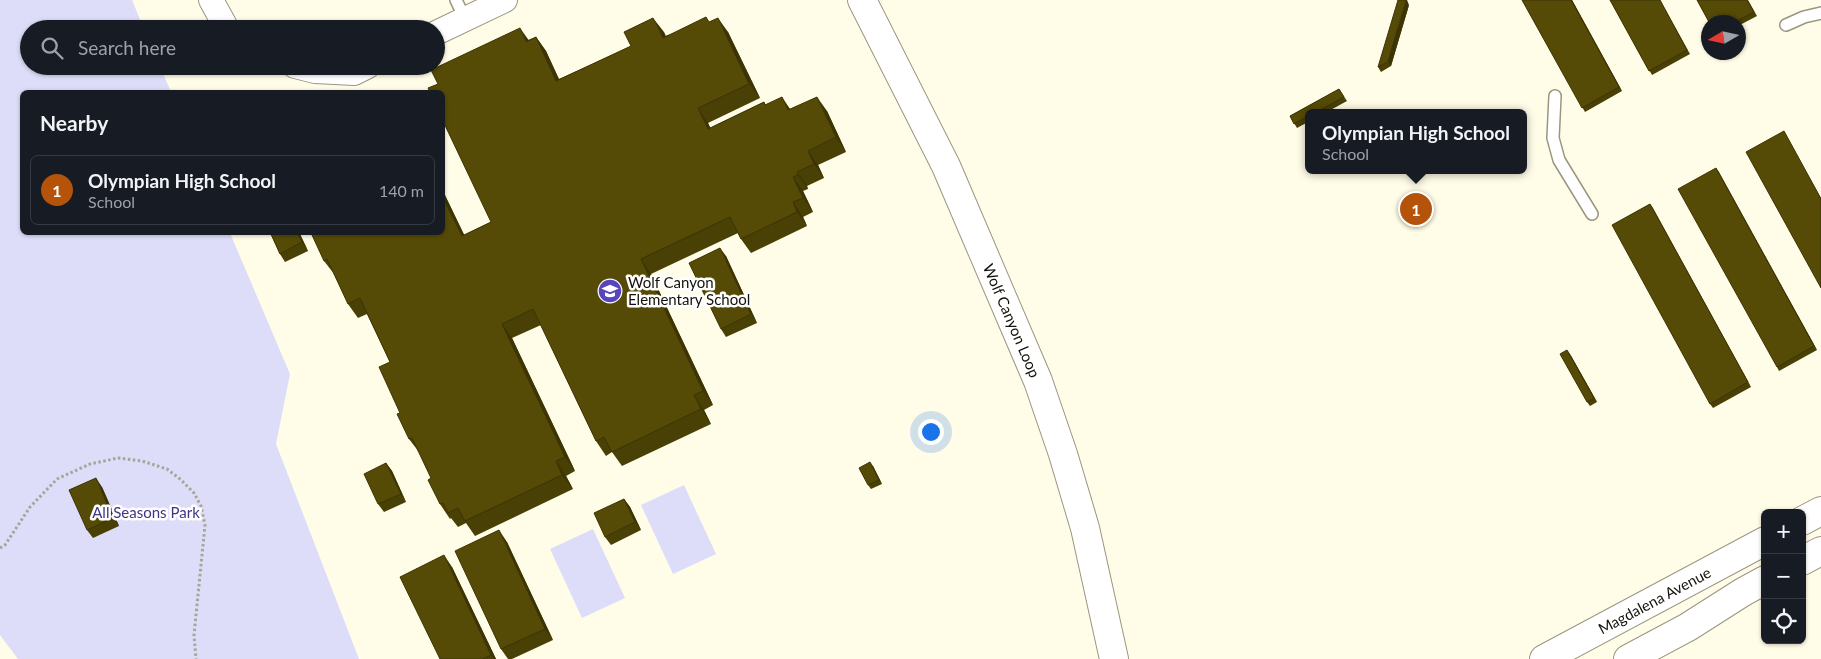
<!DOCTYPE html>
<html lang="en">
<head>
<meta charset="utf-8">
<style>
	:root { --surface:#171b24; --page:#20242c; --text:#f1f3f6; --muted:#9ea1a6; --line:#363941; --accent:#b45309 }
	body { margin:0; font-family:Lato,sans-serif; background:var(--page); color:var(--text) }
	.controls { position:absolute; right:15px; bottom:15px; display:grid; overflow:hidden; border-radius:8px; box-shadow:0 1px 4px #0004 }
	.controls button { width:45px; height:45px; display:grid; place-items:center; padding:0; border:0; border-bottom:1px solid var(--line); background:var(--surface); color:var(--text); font:25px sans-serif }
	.compass { position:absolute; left:1701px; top:15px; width:45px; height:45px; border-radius:50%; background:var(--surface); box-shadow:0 1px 4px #0004; rotate:261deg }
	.you { position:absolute; left:930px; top:431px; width:18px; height:18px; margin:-12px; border:4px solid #fff; border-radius:50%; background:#1a73e8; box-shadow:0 0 0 8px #1a73e833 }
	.badge { display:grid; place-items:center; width:32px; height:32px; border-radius:50%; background:var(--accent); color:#fff; font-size:16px; font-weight:700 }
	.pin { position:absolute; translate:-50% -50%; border:2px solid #fff; box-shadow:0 1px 5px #0006 }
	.popup { position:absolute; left:1305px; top:109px; width:222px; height:65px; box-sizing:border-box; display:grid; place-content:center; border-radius:8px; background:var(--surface); filter:drop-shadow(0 1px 4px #0005); font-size:16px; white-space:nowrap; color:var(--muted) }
	.popup b { font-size:19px; color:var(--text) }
	.popup::after { content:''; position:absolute; left:50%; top:100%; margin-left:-10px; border:10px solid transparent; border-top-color:var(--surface) }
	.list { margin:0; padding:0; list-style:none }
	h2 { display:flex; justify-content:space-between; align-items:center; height:65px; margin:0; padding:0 20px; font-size:21px }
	h2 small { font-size:16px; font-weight:400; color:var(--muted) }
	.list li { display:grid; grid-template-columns:32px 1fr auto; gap:15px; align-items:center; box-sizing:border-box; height:70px; margin:0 10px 10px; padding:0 10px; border:1px solid var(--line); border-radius:8px }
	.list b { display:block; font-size:19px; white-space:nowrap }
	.list p { margin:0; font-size:16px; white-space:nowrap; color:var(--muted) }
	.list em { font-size:16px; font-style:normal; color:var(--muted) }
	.icon { flex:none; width:28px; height:28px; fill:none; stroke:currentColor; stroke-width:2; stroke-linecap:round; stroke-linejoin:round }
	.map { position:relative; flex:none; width:1821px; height:659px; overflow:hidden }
	.search { position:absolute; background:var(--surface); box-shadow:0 1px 4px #0004; left:20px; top:20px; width:425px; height:55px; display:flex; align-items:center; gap:12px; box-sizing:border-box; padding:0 18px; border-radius:28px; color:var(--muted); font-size:19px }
	.panel { position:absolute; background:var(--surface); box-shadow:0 1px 4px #0004; left:20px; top:90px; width:425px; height:145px; border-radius:8px }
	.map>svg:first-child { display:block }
	.green { fill:#ddddfa }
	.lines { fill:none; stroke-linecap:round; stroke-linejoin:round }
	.lane-casing { stroke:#9a9680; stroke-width:14 }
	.street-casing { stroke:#9a9680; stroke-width:26 }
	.secondary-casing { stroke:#9a9680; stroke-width:30 }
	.path { stroke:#a7a595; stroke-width:3; stroke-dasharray:2.5 2.5; stroke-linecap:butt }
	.lane { stroke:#fff; stroke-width:11 }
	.street { stroke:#fff; stroke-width:24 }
	.secondary { stroke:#fff; stroke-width:28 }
	.wall { fill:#494005 }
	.shaded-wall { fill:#3c3404 }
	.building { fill:#554a06; stroke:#3c3404 }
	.labels { text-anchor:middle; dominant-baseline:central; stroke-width:5; stroke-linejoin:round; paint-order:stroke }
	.poi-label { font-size:15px; fill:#14120a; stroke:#fff; text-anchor:start }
	.street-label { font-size:15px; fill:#14120a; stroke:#fff }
	.park-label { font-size:15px; fill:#403486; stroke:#fff }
</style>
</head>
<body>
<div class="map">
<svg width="1821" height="659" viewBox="0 0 1821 659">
	<rect width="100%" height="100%" fill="#fffce8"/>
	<g class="green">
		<path d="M0,0H132L144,29H29V66H160L171,92H22V232L230,233L290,374L276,444L359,659H18L0,635Z"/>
		<path d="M684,485L716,554L673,574L641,505Z"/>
		<path d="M593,529L625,598L582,618L550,549Z"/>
	</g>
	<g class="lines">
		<g class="lane-casing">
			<g id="lane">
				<path d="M456,0L465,19"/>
				<path d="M1786,25L1804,17L1821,13"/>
				<path d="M1555,96L1553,138L1559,160L1592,214"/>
			</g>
		</g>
		<g class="street-casing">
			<g id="street">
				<path d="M211,0L227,29"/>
				<path d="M436,33L505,0"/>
				<path d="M295,66L315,71L354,73L368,66"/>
			</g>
		</g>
		<g class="secondary-casing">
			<g id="secondary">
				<path id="s1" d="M862,0L946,166L1038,381L1063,454L1085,528L1114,659"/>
				<path d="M1802,521L1821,511"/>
				<path d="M1802,561L1821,551"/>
				<path id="s2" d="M1544,659L1765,541"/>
				<path d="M1628,659L1688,627L1743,592L1765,580"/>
			</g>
		</g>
		<path class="path" d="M0,548L5,545L30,507L57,479L90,464L118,458L142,461L167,469L180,479L194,493L201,506L205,525L194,635L196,659"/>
		<use href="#lane" class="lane"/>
		<use href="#street" class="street"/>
		<use href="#secondary" class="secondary"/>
	</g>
	<g class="wall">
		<path d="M1522,0H1572L1622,91L1585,112Z"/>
		<path d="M1610,0H1660L1690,54L1652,75Z"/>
		<path d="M1697,0H1748L1757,16L1738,26V22H1709Z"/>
		<path d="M1409,5L1391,66L1381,72L1378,67Z"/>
		<path d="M709,22L728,32L760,98L708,123L710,128L764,102L766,105L791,109L827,111L846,152L818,165L824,178L807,186L808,189L803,191L813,212L803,217L807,226L751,253L741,239L738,233L651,274L713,405L704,410L711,424L622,466L612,452L606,456L596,441L541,325L512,338L575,471L566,476L573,489L475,536L466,523L458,527L451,518L450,519L440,504L431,478L419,452L409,439L400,413L390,362L367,314L358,318L348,304L335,275L324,261L315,234L442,232V189L464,235L491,222L528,40L536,37L546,51L559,79L664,32L665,36Z"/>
		<path d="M1339,89L1347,101L1325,113H1308V122L1297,128L1290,116Z"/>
		<path d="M1716,168L1817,350L1779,371L1777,367Z"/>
		<path d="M1650,204L1751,387L1713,408L1710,404Z"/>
		<path d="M270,232H299L308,251L285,262L280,254Z"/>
		<path d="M726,256L757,323L726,337L721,329Z"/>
		<path d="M1570,354L1597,402L1590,406L1587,402Z"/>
		<path d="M386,463L392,471L406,502L384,512L378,504Z"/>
		<path d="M873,466L882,484L871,489L868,485Z"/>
		<path d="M102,487L119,526L93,538L87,530Z"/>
		<path d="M624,499L630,507L641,530L611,545L605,537Z"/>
		<path d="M507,542L553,640L512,659H508L501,649Z"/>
		<path d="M452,567L496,659H440Z"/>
	</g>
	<g class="shaded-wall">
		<path d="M1406,0H1407L1409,5L1391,66L1388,62Z"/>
		<path d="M1571,0H1572L1622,91L1619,87Z"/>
		<path d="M653,18L664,32L673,52L663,38Z"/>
		<path d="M718,18L728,32L760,98L749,84Z"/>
		<path d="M520,28L530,42H526Z"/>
		<path d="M536,37L546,51L566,95L556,81Z"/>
		<path d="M782,97L792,112L788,110Z"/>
		<path d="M817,97L827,111L846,152L836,137Z"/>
		<path d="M698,108L708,123L718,143L708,129Z"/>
		<path d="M1784,131L1821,198V199Z"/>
		<path d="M808,151L818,165L824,178L814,164Z"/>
		<path d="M1716,168L1719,172L1817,350L1814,346Z"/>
		<path d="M797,172L807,186L808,189L798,175Z"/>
		<path d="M793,177L803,191L813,212L803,198Z"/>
		<path d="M442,189L472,251L462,236L442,196Z"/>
		<path d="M793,202L803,217L807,226L797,212Z"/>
		<path d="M1650,204L1653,208L1751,387L1748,382Z"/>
		<path d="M297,232H299L308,251L302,242Z"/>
		<path d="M720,248L726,256L757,323L751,314Z"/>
		<path d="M641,259L651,274L713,405L703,391Z"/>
		<path d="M502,324L512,338L575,471L565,457Z"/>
		<path d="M1567,350L1570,354L1597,402L1594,398Z"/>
		<path d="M694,395L704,410L711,424L701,409Z"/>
		<path d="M556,461L566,476L573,489L562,475Z"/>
		<path d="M870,462L873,466L882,484L879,480Z"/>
		<path d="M386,463L392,471L406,502L401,494Z"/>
		<path d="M96,478L102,487L119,526L113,518Z"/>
		<path d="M624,499L630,507L641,530L635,522Z"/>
		<path d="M499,530L507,542L553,640L545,629Z"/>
		<path d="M444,555L452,567L496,659H494L491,655Z"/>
	</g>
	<g class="building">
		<path d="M1398,0H1406L1388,62L1378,67Z"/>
		<path d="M1522,0H1571L1619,87L1582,108Z"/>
		<path d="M1610,0H1660L1687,50L1649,71Z"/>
		<path d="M1697,0H1747L1754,12L1735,22H1709Z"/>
		<path d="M706,17L709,22L718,18L749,84L698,108L708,129L764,102L765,105L782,97L788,110L817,97L836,137L808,151L814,164L797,172L798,175L793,177L803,198L793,202L797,212L741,239L730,217L641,259L703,391L694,395L701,409L612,452L604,437L596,441L533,309L502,324L565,457L556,461L562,475L465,521L458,508L448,513L443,503L440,504L428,480L431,478L412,438L409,439L397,414L400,413L379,367L390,362L360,298L348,304L327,259L324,261L312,235L315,234L314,232H442V196L462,236L491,222L442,119V92H430L428,88L438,84L431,70L520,28L526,42L536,37L556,81L631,46L624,32L653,18L663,38Z"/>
		<path d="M1339,89L1344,97L1315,113H1308V116L1294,124L1290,116Z"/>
		<path d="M1784,131L1821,199V288L1746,152Z"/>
		<path d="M1716,168L1814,346L1777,367L1678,189Z"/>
		<path d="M1650,204L1748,382L1710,404L1612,225Z"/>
		<path d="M270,232H297L302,242L280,254Z"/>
		<path d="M720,248L751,314L721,329L689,263Z"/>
		<path d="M1567,350L1594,398L1587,402L1560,354Z"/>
		<path d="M870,462L879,480L868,485L859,468Z"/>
		<path d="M386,463L401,494L378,504L364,474Z"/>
		<path d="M96,478L113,518L87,530L69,490Z"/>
		<path d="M624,499L635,522L605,537L594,513Z"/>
		<path d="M499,530L545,629L501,649L455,551Z"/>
		<path d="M444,555L491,655L483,659H440L400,577Z"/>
	</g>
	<defs>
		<g id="school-disc" transform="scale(1.25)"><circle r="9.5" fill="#5844bc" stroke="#fff"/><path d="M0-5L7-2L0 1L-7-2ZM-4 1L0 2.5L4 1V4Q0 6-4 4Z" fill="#fff"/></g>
	</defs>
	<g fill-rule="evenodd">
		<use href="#school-disc" x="610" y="291"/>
	</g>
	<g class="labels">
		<g class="poi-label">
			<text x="628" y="282">Wolf Canyon<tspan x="628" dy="17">Elementary School</tspan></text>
		</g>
		<g class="street-label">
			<text stroke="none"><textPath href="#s1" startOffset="354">Wolf Canyon Loop</textPath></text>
			<text stroke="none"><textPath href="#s2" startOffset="125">Magdalena Avenue</textPath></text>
		</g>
		<g class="park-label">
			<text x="146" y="512">All Seasons Park</text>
		</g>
	</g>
</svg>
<div class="controls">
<button>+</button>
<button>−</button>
<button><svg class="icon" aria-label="locate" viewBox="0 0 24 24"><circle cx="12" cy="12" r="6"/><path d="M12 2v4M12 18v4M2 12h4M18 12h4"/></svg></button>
</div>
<svg class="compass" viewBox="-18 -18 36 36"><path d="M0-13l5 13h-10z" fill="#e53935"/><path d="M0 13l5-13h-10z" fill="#9ea1a6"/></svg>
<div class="you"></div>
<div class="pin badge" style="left:1416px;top:209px">1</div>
<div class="popup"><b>Olympian High School</b>School</div>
<div class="search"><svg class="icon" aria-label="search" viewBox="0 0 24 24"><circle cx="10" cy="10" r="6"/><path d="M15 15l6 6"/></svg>Search here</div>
<section class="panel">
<h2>Nearby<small></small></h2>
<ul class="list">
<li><span class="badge">1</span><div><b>Olympian High School</b><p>School</p></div><em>140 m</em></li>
</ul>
</section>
</div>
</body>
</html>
